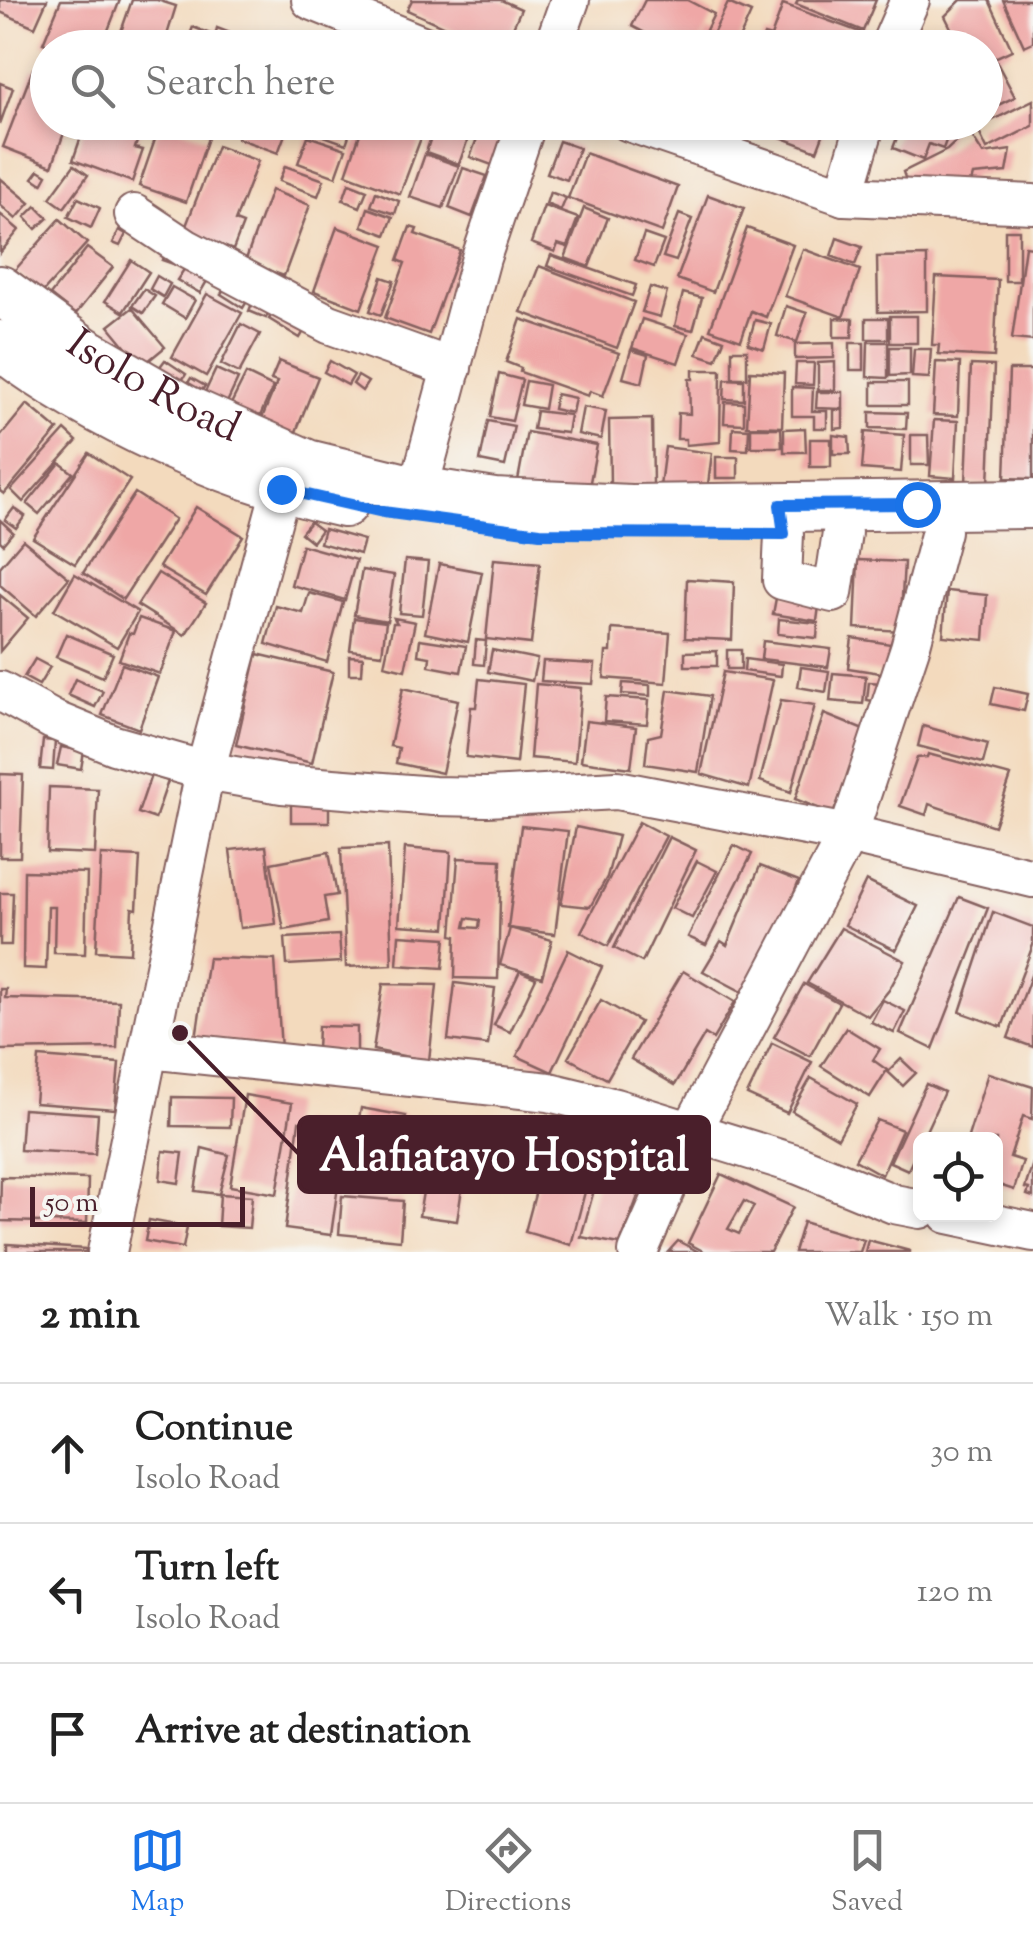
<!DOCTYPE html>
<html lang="en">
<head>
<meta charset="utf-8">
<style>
	:root { --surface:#fff; --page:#f6f6f6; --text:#222; --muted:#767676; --line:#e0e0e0; --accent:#1a73e8 }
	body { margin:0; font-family:"Sorts Mill Goudy",serif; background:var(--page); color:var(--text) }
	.controls { position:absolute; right:30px; bottom:30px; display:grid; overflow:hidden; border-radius:15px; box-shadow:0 5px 15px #0003 }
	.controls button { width:90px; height:90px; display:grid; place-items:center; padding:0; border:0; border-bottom:2px solid var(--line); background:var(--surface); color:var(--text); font:50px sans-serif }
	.scale { position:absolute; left:30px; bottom:25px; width:215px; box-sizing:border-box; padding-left:10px; border:5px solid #4a1f2b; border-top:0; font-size:28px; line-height:35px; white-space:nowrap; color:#4a1f2b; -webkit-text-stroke:8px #f6f6f2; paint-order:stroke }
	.stop { position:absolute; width:30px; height:30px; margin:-22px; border:8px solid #1a73e8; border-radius:50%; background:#fff }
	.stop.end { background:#1a73e8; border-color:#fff; box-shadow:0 2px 10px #0008 }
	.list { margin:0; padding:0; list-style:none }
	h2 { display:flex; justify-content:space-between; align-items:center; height:130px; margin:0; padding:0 40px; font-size:42px }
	h2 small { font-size:32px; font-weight:400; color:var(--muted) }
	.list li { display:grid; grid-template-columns:65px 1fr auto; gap:30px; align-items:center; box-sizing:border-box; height:140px; padding:0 40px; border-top:2px solid var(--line) }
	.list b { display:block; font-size:38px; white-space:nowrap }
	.list p { margin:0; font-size:32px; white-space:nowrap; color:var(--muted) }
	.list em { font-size:32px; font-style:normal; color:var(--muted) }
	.icon { flex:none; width:55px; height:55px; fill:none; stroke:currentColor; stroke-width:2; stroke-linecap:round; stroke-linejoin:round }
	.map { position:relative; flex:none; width:1033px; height:1252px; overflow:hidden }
	.search { position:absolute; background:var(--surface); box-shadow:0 5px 15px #0003; left:30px; right:30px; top:30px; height:110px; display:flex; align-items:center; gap:25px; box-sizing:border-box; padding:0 35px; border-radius:55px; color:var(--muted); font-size:38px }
	.sheet { height:550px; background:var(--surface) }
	nav { display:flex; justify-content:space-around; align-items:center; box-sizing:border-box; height:140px; border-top:2px solid var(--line); background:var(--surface); font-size:28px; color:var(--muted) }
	nav a { display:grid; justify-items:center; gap:5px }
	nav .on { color:var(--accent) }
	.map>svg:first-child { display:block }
	.building { fill:#efa7a6; fill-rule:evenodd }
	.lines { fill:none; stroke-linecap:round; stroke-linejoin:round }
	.minor-casing { stroke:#85605e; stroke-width:42 }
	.major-casing { stroke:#85605e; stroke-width:52 }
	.minor { stroke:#fff; stroke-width:38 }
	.major { stroke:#fff; stroke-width:48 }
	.route { stroke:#1a73e8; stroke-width:12 }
	.labels { text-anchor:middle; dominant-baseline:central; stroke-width:8; stroke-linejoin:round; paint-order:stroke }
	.street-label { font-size:42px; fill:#4a1f2b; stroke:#f6f6f2 }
	.leader { fill:none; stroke:#4a1f2b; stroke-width:4 }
	.callout-dot { fill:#4a1f2b; stroke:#f6f6f2; stroke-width:4 }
	.callout { fill:#4a1f2b; stroke:#4a1f2b; stroke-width:4 }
	.callout-label { font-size:45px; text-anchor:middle; font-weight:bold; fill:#fff }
</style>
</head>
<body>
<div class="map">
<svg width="1033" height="1252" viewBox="0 0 1033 1252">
	<rect width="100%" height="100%" fill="#f6f6f2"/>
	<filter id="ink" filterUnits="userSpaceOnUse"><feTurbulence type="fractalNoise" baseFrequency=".01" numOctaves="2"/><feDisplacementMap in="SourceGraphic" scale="20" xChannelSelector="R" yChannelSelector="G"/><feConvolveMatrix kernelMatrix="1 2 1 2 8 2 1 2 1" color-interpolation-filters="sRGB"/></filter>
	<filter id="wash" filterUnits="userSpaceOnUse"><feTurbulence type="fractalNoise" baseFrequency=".0048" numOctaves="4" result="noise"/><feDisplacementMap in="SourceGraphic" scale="40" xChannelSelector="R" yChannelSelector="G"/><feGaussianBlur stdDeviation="2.25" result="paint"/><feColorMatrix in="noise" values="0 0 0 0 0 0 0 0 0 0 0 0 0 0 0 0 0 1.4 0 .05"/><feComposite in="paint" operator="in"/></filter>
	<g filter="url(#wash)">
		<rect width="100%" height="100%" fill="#f3dabd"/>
		<g id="blocks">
			<g class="building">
				<path d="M0,0H47L35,27L0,12Z"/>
				<path d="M61,0H120L101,48H56L43,43Z"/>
				<path d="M132,0H157L176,6L163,48H132L117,43Z"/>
				<path d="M412,0H501L521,9L504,48H491L407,10Z"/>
				<path d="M645,0H687L714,14L697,48H674L632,26Z"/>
				<path d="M798,0H876L863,31L796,4Z"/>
				<path d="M961,0H989L1012,50L986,62V48H961L945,16Z"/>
				<path d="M1003,0H1033V42L1024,46Z"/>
				<path d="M728,3L751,13L735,48H700L707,31L713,34Z"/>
				<path d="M783,4L865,34L860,48H760L764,35L771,37Z"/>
				<path d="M193,27L215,36L217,28L238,36L233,48H185Z"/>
				<path d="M995,59L1015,97L990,109L986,99V64Z"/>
				<path d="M33,69L48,75V122H68L52,166L3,147Z"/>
				<path d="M0,83L13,88L0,124Z"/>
				<path d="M1033,100V126L987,149L977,128Z"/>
				<path d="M86,122H143L135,148L143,150L132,182L73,160Z"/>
				<path d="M161,122L208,138L186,202L139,186Z"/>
				<path d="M243,122H269L287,129L278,153L237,138Z"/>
				<path d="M313,122H354L346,144L310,131Z"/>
				<path d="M364,122H427L400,194L346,174Z"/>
				<path d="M436,122H474L459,164L426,152Z"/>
				<path d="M741,122H828L817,151Z"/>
				<path d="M903,122H953L943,149L929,144L923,160L893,148Z"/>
				<path d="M481,128L511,139L500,168L470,157Z"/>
				<path d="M968,130L983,154L1011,150L1007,172L973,175L968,194L910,192L903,172L947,150Z"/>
				<path d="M308,136L346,149L336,177L298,163Z"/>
				<path d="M559,141L579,148L567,180L547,173Z"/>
				<path d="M217,146L258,161L235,221L243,224L233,250L184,231Z"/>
				<path d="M585,153L678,187L662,232L568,198Z"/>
				<path d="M425,154L459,166L443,208L410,197Z"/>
				<path d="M74,165L88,175L64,208L50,198Z"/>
				<path d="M285,166L324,180L318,196L279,181Z"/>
				<path d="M463,168L487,176L472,217L449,208Z"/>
				<path d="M39,170L47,175L42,184L33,178Z"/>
				<path d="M0,178L30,203L16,219L0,205Z"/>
				<path d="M349,183L367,190L360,207L343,200Z"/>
				<path d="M271,190L310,205L284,276L245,262Z"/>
				<path d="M376,192L399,201L395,214L371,206Z"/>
				<path d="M550,192L566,198L561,210L546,204Z"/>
				<path d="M708,195L744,208L713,292L677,279Z"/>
				<path d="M78,198L100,208L91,228L68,217Z"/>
				<path d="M36,206L48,218L36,229L25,217Z"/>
				<path d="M544,206L578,218L567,247L558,244L555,252L531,243Z"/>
				<path d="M368,208L393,217L386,235L362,226Z"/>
				<path d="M584,208L608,218L589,267L565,258Z"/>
				<path d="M0,214L19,230L0,253Z"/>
				<path d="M679,214L692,219L676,261L663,257Z"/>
				<path d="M60,219L87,243L42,293L15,270Z"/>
				<path d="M337,227L385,245L361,309L314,291Z"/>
				<path d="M410,227L417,229L415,234L460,250L429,334L385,318L405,263L398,260Z"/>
				<path d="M747,228L793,245L766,317L751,311L741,340L710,329Z"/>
				<path d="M119,230L126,234L120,246L113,243Z"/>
				<rect x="1005" y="230" width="14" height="51"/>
				<path d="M644,234L664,241L654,267L635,260Z"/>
				<path d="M837,238L862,247L855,265L831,256Z"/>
				<path d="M170,244L189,271L207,281L200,293L177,280L185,268L162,260Z"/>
				<path d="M1025,246L1033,247V341L1012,339Z"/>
				<path d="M87,248L113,267L75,315L50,295Z"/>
				<path d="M803,249L860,270L843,317L785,296Z"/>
				<path d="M551,255L636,285L632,296L547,266Z"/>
				<path d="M927,256V311L878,312L877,257Z"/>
				<path d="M131,260L149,272L123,312L105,301Z"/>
				<path d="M539,266L634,302L617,348L521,312Z"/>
				<path d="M157,276L170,284L163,297L150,289Z"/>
				<path d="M382,277L394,281L381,315L370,311Z"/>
				<path d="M936,277L998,280L994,357L938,354L939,345H932Z"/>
				<path d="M229,280L252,293L243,308L221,294Z"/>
				<path d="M172,287L195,300L185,318L162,304Z"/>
				<path d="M650,287L667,292L660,317L642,312Z"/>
				<path d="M144,289L155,296L143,313L132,306Z"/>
				<path d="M683,293L702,298L693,330L675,326Z"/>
				<path d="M207,294L242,313L206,376L172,357Z"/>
				<path d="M255,296L272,303L266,318L249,311Z"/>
				<path d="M279,302L310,321L300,338L269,319Z"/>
				<path d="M786,306L807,313L797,342L777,336Z"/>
				<path d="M132,308L165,347L142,366L109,326Z"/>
				<rect x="890" y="316" width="27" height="27"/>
				<path d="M834,318L853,319L852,337H834Z"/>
				<rect x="866" y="318" width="22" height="21"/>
				<path d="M521,319L619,353L603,396L590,391L588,396L520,372L521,368L506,362Z"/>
				<path d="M642,319L688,334L678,363L632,348Z"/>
				<path d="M755,320L771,324L764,349L748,344Z"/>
				<path d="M241,324L260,334L239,373L221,364Z"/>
				<path d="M705,333L724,340L716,360L697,354Z"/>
				<path d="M868,342H888V378L867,377Z"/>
				<path d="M834,343V358L795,359V344Z"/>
				<rect x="850" y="343" width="14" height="27"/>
				<path d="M890,347H910V375L890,376Z"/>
				<path d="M914,349H931L929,378L912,377Z"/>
				<path d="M631,350L648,355L642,383L623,378Z"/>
				<rect x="732" y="350" width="15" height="28"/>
				<path d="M165,360L186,374L178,387L156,372Z"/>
				<path d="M279,361L318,377L291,444L257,430L277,382L271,380Z"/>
				<path d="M330,361L354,375L348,385L324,372Z"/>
				<path d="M835,362V390H818V363Z"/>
				<path d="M936,362L960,363L958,416L933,415Z"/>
				<path d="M796,363H814L813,385L795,384Z"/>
				<path d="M971,365L994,366L989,484L966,483Z"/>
				<path d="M216,369L238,379L223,411L201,401Z"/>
				<path d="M693,370H721L720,442L686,445V439H677L678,413L690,414L689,379H693Z"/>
				<path d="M1009,370H1033V479L1005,478Z"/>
				<path d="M750,371L784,373L782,427L747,426Z"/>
				<path d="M246,374L273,387L256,425L227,412Z"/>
				<path d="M499,374L522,380L512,421L490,417Z"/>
				<path d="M358,376L368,382L362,391L353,384Z"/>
				<path d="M191,378L205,386L197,397L184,389Z"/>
				<path d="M725,379L744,380V400L724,399Z"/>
				<path d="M526,381L548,385L544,409L521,405Z"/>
				<rect x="872" y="382" width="36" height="23"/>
				<path d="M792,387L813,388L812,411H827V428H814V416H792Z"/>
				<path d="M817,392H843V409L816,408Z"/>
				<path d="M556,394L575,398L572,413L553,409Z"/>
				<path d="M725,402L744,403V424L724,423Z"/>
				<path d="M27,404L58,430L4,494L0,491V437Z"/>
				<path d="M583,407L606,411L601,439L578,434Z"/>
				<path d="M834,410H843V428L834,429Z"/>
				<path d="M536,411L570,415L567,433L533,429Z"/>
				<path d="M870,412L907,413L906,429L870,428Z"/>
				<path d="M652,419L653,484L610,485L609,420Z"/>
				<path d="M934,420L958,421L955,478L930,476Z"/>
				<path d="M488,421L514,426L505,466L480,461Z"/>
				<path d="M733,428L749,429L748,450L732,449Z"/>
				<path d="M751,428H781L782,447H751Z"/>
				<path d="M805,428L806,452H784V429Z"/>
				<path d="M65,430L77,441L23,502L11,490Z"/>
				<path d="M527,432L597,445L586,503L516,491Z"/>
				<path d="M865,432L904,435L901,472L862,469Z"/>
				<path d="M833,435L849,437L850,454H833Z"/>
				<path d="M911,435H928L929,465H911Z"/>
				<rect x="810" y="439" width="21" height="28"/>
				<path d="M665,447L712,453L707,492L660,486Z"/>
				<path d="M89,453L130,480L75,564L33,538Z"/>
				<rect x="716" y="457" width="22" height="21"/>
				<path d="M60,463L73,473L39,514L27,504Z"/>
				<path d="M135,493L175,519L123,599L83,573Z"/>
				<path d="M196,507L243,536L206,595L159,567Z"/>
				<path d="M14,508L25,516L16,528L5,520Z"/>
				<path d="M0,520L13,532L3,544L0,541Z"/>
				<path d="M310,522L321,530L312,542L301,533Z"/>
				<path d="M324,529L364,540L360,554L320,543Z"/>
				<path d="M23,540L69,578L36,616L0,585V567Z"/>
				<path d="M302,545L356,560L345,600L291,585Z"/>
				<path d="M494,559L540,563L531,644L486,639Z"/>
				<path d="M405,560L428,562L422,615L399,613Z"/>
				<path d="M858,560L904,562L900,631L855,628Z"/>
				<path d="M439,564L482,572L468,642L425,633Z"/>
				<path d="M362,570L394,575L387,621L354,615Z"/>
				<path d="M158,573L206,603L185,635L137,605Z"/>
				<path d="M75,574L138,612L117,647L54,610Z"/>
				<path d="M687,579L734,582L732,640L685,638Z"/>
				<path d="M947,591L987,595L984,640L943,636Z"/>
				<path d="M309,593L343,602L327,662L266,644L276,606L303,613Z"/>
				<path d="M777,593L820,599L817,621L773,614Z"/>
				<path d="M0,595L28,618L0,651Z"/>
				<path d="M139,618L176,631L160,674L119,660L129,633L133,634Z"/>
				<path d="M354,618L386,622L382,654L350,650Z"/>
				<path d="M394,618L415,622L405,670L384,665L393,623H397Z"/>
				<path d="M779,619L818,623L817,638L778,634Z"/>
				<path d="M612,629L670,633L666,683L604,678L606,652H611Z"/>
				<path d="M66,634L113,654L103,677L56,657Z"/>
				<path d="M852,638L897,645L893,675L848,668Z"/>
				<path d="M420,639L466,646L461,672L429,666L430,657L418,655Z"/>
				<path d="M476,640L486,641L484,665L474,664Z"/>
				<path d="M763,641L831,649L828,667L761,659Z"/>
				<path d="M492,650L537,659L532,681L488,672Z"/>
				<rect x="727" y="650" width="14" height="19"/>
				<path d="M717,651V666H685V652Z"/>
				<path d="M257,654L333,672L312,763L236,745Z"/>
				<path d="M349,656L363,657L362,674H349Z"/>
				<path d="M35,659L50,667L39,685L24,677Z"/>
				<path d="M745,659L782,664L781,676L744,671Z"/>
				<path d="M543,661L595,664L593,684L541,681Z"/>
				<path d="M122,664L158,677L139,729L102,715Z"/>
				<path d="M801,667L829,671L826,692L798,687Z"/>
				<path d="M723,672L773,680L749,788L701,774Z"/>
				<path d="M833,673L866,676L863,704L830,701Z"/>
				<path d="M75,679L103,691L95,707L68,695Z"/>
				<path d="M479,679L524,684L516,763L466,757L471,707H476Z"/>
				<path d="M869,682L881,683L879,702L867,700Z"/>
				<path d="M623,683L650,685V696L622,694Z"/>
				<path d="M536,684L581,688L575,762L530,758Z"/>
				<path d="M995,687L1028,694L1024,711L991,704Z"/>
				<path d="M403,688L458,700L442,773L396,763L399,748L390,746Z"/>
				<path d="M668,690L710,696L698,772L645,764L648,737L661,734Z"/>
				<path d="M606,697L649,700L647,724L604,721Z"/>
				<path d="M781,700L815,705L791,792L760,781Z"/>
				<path d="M824,714L866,731L833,814L795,799Z"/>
				<path d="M586,721L636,727L631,768L581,761Z"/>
				<path d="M923,726L988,744L983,763L918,746Z"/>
				<path d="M43,740L55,741L53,770L40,769Z"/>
				<path d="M61,747L84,751L81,769L57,765Z"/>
				<path d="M928,754L1011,776L994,826L929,804L926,815L900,806L917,758L927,757Z"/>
				<path d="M0,774L23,775L20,857H0Z"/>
				<path d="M151,775L168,781L155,819L138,813Z"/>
				<path d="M49,787L98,789L95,854L47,852Z"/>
				<rect x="291" y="797" width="38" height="25"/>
				<path d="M639,822L666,836L608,946L581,932Z"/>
				<path d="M521,826L568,831L555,934L508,928Z"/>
				<path d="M576,827L618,836L607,877L590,907L561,904Z"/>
				<path d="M669,837L696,850L642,962L614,948Z"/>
				<path d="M734,845L752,854L706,945L688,937Z"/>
				<path d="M266,846L276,924L240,928L230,850Z"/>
				<path d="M388,846L392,965L346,967L341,848Z"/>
				<path d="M405,848L451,852L446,928L399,925Z"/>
				<path d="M329,852L337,895L324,897L328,922L284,930L271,863Z"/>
				<path d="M101,855L140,857L137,909L132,908L130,953L96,951Z"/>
				<path d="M458,858L501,860L498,979L455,978L456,936L452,935ZM467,918L480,920L479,928L465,927Z"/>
				<path d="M697,861L717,871L692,918L672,908Z"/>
				<path d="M760,866L799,881L752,997L703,971L721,941L727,945Z"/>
				<path d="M24,871L87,873L85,954L54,953L55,907H48L46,969L23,968Z"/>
				<path d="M866,881L918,906L896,950L845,925Z"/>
				<path d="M0,893H13L11,945H0Z"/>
				<path d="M959,897L988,908L933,1049L900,1033Z"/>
				<path d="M993,912L1033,927V945L1002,1027L960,1012Z"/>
				<path d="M510,928L552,940L542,977L500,965Z"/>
				<path d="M841,928L905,961L889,990L868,1016L807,983Z"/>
				<path d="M339,935L341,962L287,965L285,938Z"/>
				<path d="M399,935L446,938L443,968L397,965Z"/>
				<path d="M568,950L602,967L552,1072L517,1056Z"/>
				<path d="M208,958L275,960L281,1049L196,1038Z"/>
				<path d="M1033,970V1047L1008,1038Z"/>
				<path d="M520,971L536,978L510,1032L494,1025Z"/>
				<path d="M683,971L735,1002L713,1039L705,1034L675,1085L631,1059Z"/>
				<path d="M455,983L495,988L488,1045L448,1040Z"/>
				<path d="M383,984L437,985L429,1061L373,1050Z"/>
				<path d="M804,984L839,1003L810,1056L774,1037Z"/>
				<path d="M0,989H6L5,998L119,1001L117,1048L0,1050Z"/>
				<path d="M601,1000L640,1022L607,1079L568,1058Z"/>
				<path d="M883,1000L905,1011L894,1033L871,1022Z"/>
				<path d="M318,1026L357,1027V1051H317Z"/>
				<path d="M846,1028L880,1049L873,1060L887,1070L870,1097L821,1066Z"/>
				<path d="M772,1043L812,1062L787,1113L747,1095Z"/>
				<path d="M39,1057L119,1063L115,1109L35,1103Z"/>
				<path d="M901,1059L916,1073L903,1086L888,1072Z"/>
				<path d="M988,1073L1033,1087L1032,1119L1023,1116L1010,1157L1023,1161L1014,1190L996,1184V1140H967Z"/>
				<path d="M811,1078L857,1104L838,1138L792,1111Z"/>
				<path d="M926,1084L944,1092L908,1170L890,1162Z"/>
				<path d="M245,1095L292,1103L277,1194L230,1186Z"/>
				<path d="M172,1097L231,1098L230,1127L171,1126Z"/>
				<path d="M361,1108L406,1116L392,1191L347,1183Z"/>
				<path d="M23,1109L98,1114L95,1154L20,1150Z"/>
				<path d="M877,1120L902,1130L882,1175L855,1160Z"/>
				<path d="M299,1122L346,1129L331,1235L285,1229Z"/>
				<path d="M434,1125L471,1130L457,1221L419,1216Z"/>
				<path d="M550,1138L596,1150L571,1245L525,1232Z"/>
				<path d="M606,1147L652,1159L620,1244L581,1237Z"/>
				<path d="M202,1148L229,1155L219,1194L195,1191Z"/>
				<path d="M163,1151L183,1153L179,1183L160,1180Z"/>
				<path d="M1033,1163V1197L1027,1195L1029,1189L1025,1188Z"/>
				<path d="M721,1174L793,1207L770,1252H705L688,1243ZM744,1201L754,1206L739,1234L728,1229Z"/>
				<path d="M1,1177L88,1179L87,1223L0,1221Z"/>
				<path d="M220,1194L252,1196L249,1228L218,1226Z"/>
				<path d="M342,1196L403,1201L400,1240L339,1234Z"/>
				<path d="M149,1220L187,1227L183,1248L145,1241Z"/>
				<path d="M803,1222L864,1240L860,1252H794Z"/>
				<path d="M868,1240L910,1251V1252H865Z"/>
				<path d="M678,1241L699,1252H668Z"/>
				<path d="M7,1244L86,1249V1252H7Z"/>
			</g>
		</g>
	</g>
	<g filter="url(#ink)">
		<use href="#blocks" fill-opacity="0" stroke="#85605e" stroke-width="2.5"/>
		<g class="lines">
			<g class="minor-casing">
				<g id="minor">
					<path d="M311,0L429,48"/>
					<path d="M553,48L570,0"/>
					<path d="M889,48L910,0"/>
					<path d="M629,122L844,196L1033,204"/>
					<path d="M844,196L866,122"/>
					<path d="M134,214L185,248L329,324L452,368"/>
					<path d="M418,491L481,258L527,122"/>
					<path d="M784,534L782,580L833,593L842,533"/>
					<path d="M0,691L53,720L114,745L205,771L282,784L434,796L487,797L617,790L848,834L1033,878"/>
					<path d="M149,1049L549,1092L615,1108L799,1165L894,1204L920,1209"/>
					<path d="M948,1214L1033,1232"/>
					<path d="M107,1252L205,771L281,489"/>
					<path d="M638,1252L691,1131L848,834L910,648L941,531"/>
				</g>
			</g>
			<g class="major-casing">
				<g id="major">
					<path id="s1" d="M0,290L82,350L186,410L307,464L418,491L494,503L631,509L1033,504"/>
					<path d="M0,345C96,418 227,477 344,503"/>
				</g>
			</g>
			<use href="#minor" class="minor"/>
			<use href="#major" class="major"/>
		</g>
	</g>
	<g class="lines" filter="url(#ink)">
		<path class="route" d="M281,489L383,512L540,533L784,534L780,505L917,504"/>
	</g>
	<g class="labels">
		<g class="street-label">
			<text stroke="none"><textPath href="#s1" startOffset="182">Isolo Road</textPath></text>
		</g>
	</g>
	<path class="leader" d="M180 1033L299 1154"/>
	<circle class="callout-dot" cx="180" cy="1033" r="10"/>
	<rect class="callout" x="299" y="1117" width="410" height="75" rx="10"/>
	<g class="callout-label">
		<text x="504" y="1170">Alafiatayo Hospital</text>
	</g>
</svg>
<div class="controls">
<button><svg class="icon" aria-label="locate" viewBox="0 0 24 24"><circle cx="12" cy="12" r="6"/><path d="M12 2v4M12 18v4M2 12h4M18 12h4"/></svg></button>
</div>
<div class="scale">50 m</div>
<div class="stop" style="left:917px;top:504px"></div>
<div class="stop end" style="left:281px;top:489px"></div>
<div class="search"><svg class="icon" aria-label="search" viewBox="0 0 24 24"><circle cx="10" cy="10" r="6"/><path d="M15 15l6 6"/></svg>Search here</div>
</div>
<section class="sheet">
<h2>2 min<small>Walk · 150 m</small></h2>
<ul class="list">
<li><svg class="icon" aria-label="ahead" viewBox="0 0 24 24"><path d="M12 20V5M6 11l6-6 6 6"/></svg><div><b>Continue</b><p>Isolo Road</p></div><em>30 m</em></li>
<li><svg class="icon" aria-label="left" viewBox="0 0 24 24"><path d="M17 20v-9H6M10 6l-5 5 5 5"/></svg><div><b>Turn left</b><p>Isolo Road</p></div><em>120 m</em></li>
<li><svg class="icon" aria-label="arrive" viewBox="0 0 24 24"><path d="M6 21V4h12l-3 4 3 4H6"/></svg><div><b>Arrive at destination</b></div></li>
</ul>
</section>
<nav>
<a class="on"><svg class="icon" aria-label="map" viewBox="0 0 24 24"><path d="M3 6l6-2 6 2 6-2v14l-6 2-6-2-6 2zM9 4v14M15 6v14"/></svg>Map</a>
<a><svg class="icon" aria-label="directions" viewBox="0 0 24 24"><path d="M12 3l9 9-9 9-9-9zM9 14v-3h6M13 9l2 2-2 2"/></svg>Directions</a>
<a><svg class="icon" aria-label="saved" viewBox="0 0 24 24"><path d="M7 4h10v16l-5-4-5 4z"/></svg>Saved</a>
</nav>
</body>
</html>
